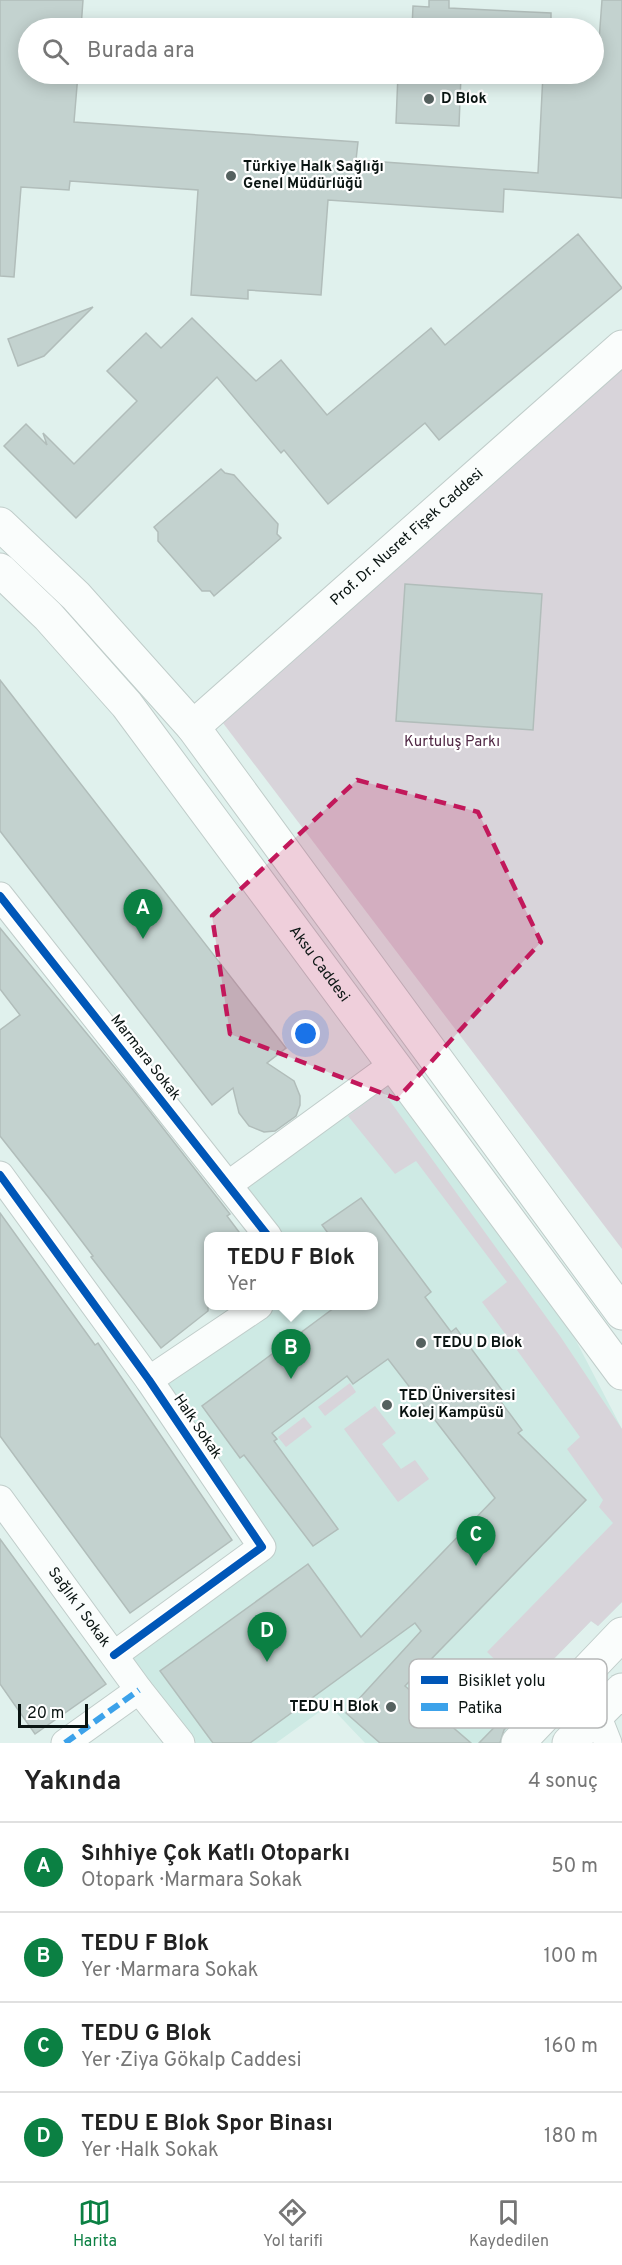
<!DOCTYPE html>
<html lang="tr">
<head>
<meta charset="utf-8">
<style>
	:root { --surface:#fff; --page:#f2f2f2; --text:#222; --muted:#767676; --line:#e0e0e0; --accent:#0b8043 }
	body { margin:0; font-family:Overpass,sans-serif; background:var(--page); color:var(--text) }
	.scale { position:absolute; left:18px; bottom:15px; width:70px; box-sizing:border-box; padding-left:6px; border:3px solid #0a1412; border-top:0; font-size:16px; line-height:21px; white-space:nowrap; color:#0a1412; -webkit-text-stroke:4px #fff; paint-order:stroke }
	.you { position:absolute; left:306px; top:1034px; width:21px; height:21px; margin:-15px; border:4px solid #fff; border-radius:50%; background:#1a73e8; box-shadow:0 0 0 9px #1a73e833 }
	.badge { display:grid; place-items:center; width:39px; height:39px; border-radius:50%; background:var(--accent); color:#fff; font-size:20px; font-weight:700 }
	.pin { position:absolute; translate:-50% -50px; filter:drop-shadow(0 2px 3px #0008) }
	.pin::after { content:''; position:absolute; top:32px; width:21px; height:18px; background:inherit; clip-path:polygon(0 0,100% 0,50% 100%) }
	.popup { position:absolute; left:204px; top:1232px; width:174px; height:78px; box-sizing:border-box; display:grid; place-content:center; border-radius:12px; background:var(--surface); filter:drop-shadow(0 2px 4px #0005); font-size:20px; white-space:nowrap; color:var(--muted) }
	.popup b { font-size:22px; color:var(--text) }
	.popup::after { content:''; position:absolute; left:50%; top:100%; margin-left:-12px; border:12px solid transparent; border-top-color:var(--surface) }
	.list { margin:0; padding:0; list-style:none }
	h2 { display:flex; justify-content:space-between; align-items:center; height:78px; margin:0; padding:0 24px; font-size:26px }
	h2 small { font-size:20px; font-weight:400; color:var(--muted) }
	.list li { display:grid; grid-template-columns:39px 1fr auto; gap:18px; align-items:center; box-sizing:border-box; height:90px; padding:0 24px; border-top:2px solid var(--line) }
	.list b { display:block; font-size:22px; white-space:nowrap }
	.list p { margin:0; font-size:20px; white-space:nowrap; color:var(--muted) }
	.list em { font-size:20px; font-style:normal; color:var(--muted) }
	.icon { flex:none; width:33px; height:33px; fill:none; stroke:currentColor; stroke-width:2; stroke-linecap:round; stroke-linejoin:round }
	.map { position:relative; flex:none; width:622px; height:1743px; overflow:hidden }
	.search { position:absolute; background:var(--surface); box-shadow:0 3px 15px #0003; left:18px; right:18px; top:18px; height:66px; display:flex; align-items:center; gap:15px; box-sizing:border-box; padding:0 21px; border-radius:33px; color:var(--muted); font-size:22px }
	.sheet { height:438px; background:var(--surface) }
	nav { display:flex; justify-content:space-around; align-items:center; box-sizing:border-box; height:84px; border-top:2px solid var(--line); background:var(--surface); font-size:16px; color:var(--muted) }
	nav a { display:grid; justify-items:center; gap:3px }
	nav .on { color:var(--accent) }
	.map>svg:first-child { display:block }
	.built { fill:#ceeae4 }
	.green { fill:#d8d4da }
	.building { fill:#c3d2cf; stroke:#b1bdba; stroke-width:1.5 }
	.lines { fill:none; stroke-linecap:round; stroke-linejoin:round }
	.street-casing { stroke:#c0cdca; stroke-width:29 }
	.secondary-casing { stroke:#c0cdca; stroke-width:35 }
	.primary-casing { stroke:#c0cdca; stroke-width:35 }
	.street { stroke:#fafdfc; stroke-width:27 }
	.secondary { stroke:#fafdfc; stroke-width:33 }
	.primary { stroke:#fafdfc; stroke-width:33 }
	.quiet { stroke:#3ca2ea; stroke-width:6; stroke-dasharray:12 6; stroke-linecap:butt }
	.cycleway-casing { stroke:#fff; stroke-width:11 }
	.cycleway { stroke:#0057b8; stroke-width:8 }
	.marked { fill:#c2185b; fill-opacity:0.2; stroke:#c2185b; stroke-width:4.5; stroke-dasharray:12 8; stroke-linejoin:round }
	.poi-dot { fill:#55615f; stroke:#fff; stroke-width:2 }
	.labels { text-anchor:middle; dominant-baseline:central; stroke-width:4.5; stroke-linejoin:round; paint-order:stroke }
	.poi-label { font-size:15px; font-weight:bold; fill:#0a1412; stroke:#fff; text-anchor:start }
	.street-label { font-size:15px; fill:#0a1412; stroke:#fff }
	.park-label { font-size:15px; fill:#502845; stroke:#fff }
	.key { fill:#fff; stroke:#b6b8b8; stroke-width:1.5 }
	.key-label { font-size:16px; fill:#0a1412 }
</style>
</head>
<body>
<div class="map">
<svg width="622" height="1743" viewBox="0 0 622 1743">
	<rect width="100%" height="100%" fill="#e0f1ed"/>
	<path class="built" d="M394,1064L522,1237L622,1429V1602L598,1626L591,1621L542,1671L565,1694L587,1709L598,1743H586L577,1716L557,1702L518,1743H365L329,1705L276,1743H181L114,1655L262,1547L149,1380L259,1306H374V1236H268L228,1185Z"/>
	<g class="green">
		<path d="M622,347V1249L223,723L595,370Z"/>
		<path d="M382,1090L560,1336L622,1429V1602L598,1626L591,1621L542,1671L533,1663L516,1680L487,1652L613,1523L599,1507L603,1500L567,1449L580,1437L482,1302L507,1282L416,1161L395,1174L348,1116Z"/>
		<path d="M350,1383L356,1392L325,1416L318,1407Z"/>
		<path d="M375,1406L396,1433L382,1444L401,1469L415,1460L429,1479L398,1502L344,1429Z"/>
		<path d="M304,1417L312,1427L286,1447L278,1437Z"/>
	</g>
	<g class="building">
		<path d="M0,0H83L81,28H28V74H78L74,122L358,142L356,160L538,173L543,74H594V41H599L602,0H622V198L504,189L503,212L328,200L321,295L248,290V299L191,295L198,190L70,181L69,190L21,187L14,277L0,276Z"/>
		<path d="M429,0H449V8L551,13V28H412L413,6L429,7Z"/>
		<path d="M398,74L461,75L459,126L396,123Z"/>
		<path d="M578,234L622,288L439,440L425,423L328,504L284,450L281,453L217,377L76,518L4,446L26,424L47,445L43,433L74,464L137,401L107,371L146,333L161,348L192,318L256,381L281,360L327,415L431,328L445,345Z"/>
		<path d="M93,307L44,356L18,366L8,339Z"/>
		<path d="M221,469L225,473L234,475L278,524L277,534L281,538L214,596L210,591H202L158,541V532L154,527Z"/>
		<path d="M405,584L542,594L533,730L396,721Z"/>
		<path d="M0,680L286,1048L267,1063L294,1081L300,1096V1105L296,1116L275,1131L264,1132L249,1126L239,1113L233,1088L212,1105L0,831Z"/>
		<path d="M0,928L134,1091L230,1214L227,1216L242,1236H208V1311L161,1348L91,1257L93,1256L49,1198L0,1136V1030L20,1015L0,989Z"/>
		<path d="M361,1198L431,1292L425,1297L451,1332L456,1328L507,1397L501,1402L522,1430L518,1433L586,1500L405,1686L471,1743H380L346,1713L421,1631L415,1623L250,1743H213L160,1671L308,1564L361,1637L495,1498L388,1359L353,1384L347,1376L272,1433L277,1439L274,1441L338,1529L313,1546L244,1455L240,1458L202,1406L338,1305H374V1236H330L322,1225Z"/>
		<path d="M0,1213L95,1345L98,1343L232,1540L130,1613L0,1436Z"/>
		<path d="M0,1539L106,1684L35,1734L0,1684Z"/>
		<path d="M559,1661L565,1666L504,1730L500,1743H479Z"/>
	</g>
	<g class="lines">
		<g class="street-casing">
			<g id="street">
				<path d="M0,896L268,1236"/>
				<path d="M0,1175L149,1380L262,1547L114,1655"/>
				<path d="M228,1185L394,1064"/>
				<path d="M149,1380L259,1306"/>
				<path id="s1" d="M0,1499L139,1690L181,1743"/>
				<path d="M597,1715L608,1743"/>
				<path d="M65,1743L139,1690"/>
			</g>
		</g>
		<g class="secondary-casing">
			<g id="secondary">
				<path d="M0,524L76,596L193,727L622,1313"/>
				<path id="s2" d="M0,570L48,616L127,705L622,1373"/>
				<path id="s3" d="M193,727L622,347"/>
			</g>
		</g>
		<g class="primary-casing">
			<g id="primary">
				<path d="M518,1743L622,1634"/>
				<path d="M569,1743L622,1690"/>
			</g>
		</g>
		<use href="#street" class="street"/>
		<use href="#secondary" class="secondary"/>
		<use href="#primary" class="primary"/>
		<path class="quiet" d="M65,1743L139,1690"/>
		<g class="cycleway-casing">
			<g id="cycleway">
				<path d="M0,896L268,1236"/>
				<path d="M0,1175L149,1380L262,1547L114,1655"/>
			</g>
		</g>
		<use href="#cycleway" class="cycleway"/>
	</g>
	<path class="marked" d="M357,780L478,812L541,942L397,1099L230,1034L212,916Z"/>
	<g class="poi-dot">
		<circle cx="429" cy="99" r="6"/>
		<circle cx="231" cy="176" r="6"/>
		<circle cx="421" cy="1343" r="6"/>
		<circle cx="387" cy="1405" r="6"/>
		<circle cx="391" cy="1707" r="6"/>
	</g>
	<g class="labels">
		<g class="poi-label">
			<text x="441" y="99">D Blok</text>
			<text x="243" y="167">Türkiye Halk Sağlığı<tspan x="243" dy="17">Genel Müdürlüğü</tspan></text>
			<text x="433" y="1343">TEDU D Blok</text>
			<text x="399" y="1396">TED Üniversitesi<tspan x="399" dy="17">Kolej Kampüsü</tspan></text>
			<text x="379" y="1707" text-anchor="end">TEDU H Blok</text>
		</g>
		<g class="street-label">
			<text stroke="none"><textPath href="#s3" startOffset="286">Prof. Dr. Nusret Fişek Caddesi</textPath></text>
			<text stroke="none"><textPath href="#s2" startOffset="508">Aksu Caddesi</textPath></text>
			<text transform="translate(145 1058) rotate(52)">Marmara Sokak</text>
			<text transform="translate(197 1427) rotate(56)">Halk Sokak</text>
			<text stroke="none"><textPath href="#s1" startOffset="134">Sağlık 1 Sokak</textPath></text>
		</g>
		<g class="park-label">
			<text x="452" y="742">Kurtuluş Parkı</text>
		</g>
	</g>
	<rect x="409" y="1659" width="198" height="69" rx="9" class="key"/>
	<rect x="421" y="1676" width="27" height="8" fill="#0057b8"/>
	<rect x="421" y="1703" width="27" height="8" fill="#3ca2ea"/>
	<g class="key-label">
		<text x="458" y="1686">Bisiklet yolu</text>
		<text x="458" y="1713">Patika</text>
	</g>
</svg>
<div class="scale">20 m</div>
<div class="you"></div>
<div class="pin badge" style="left:143px;top:939px">A</div>
<div class="pin badge" style="left:291px;top:1379px">B</div>
<div class="popup"><b>TEDU F Blok</b>Yer</div>
<div class="pin badge" style="left:476px;top:1566px">C</div>
<div class="pin badge" style="left:267px;top:1662px">D</div>
<div class="search"><svg class="icon" aria-label="search" viewBox="0 0 24 24"><circle cx="10" cy="10" r="6"/><path d="M15 15l6 6"/></svg>Burada ara</div>
</div>
<section class="sheet">
<h2>Yakında<small>4 sonuç</small></h2>
<ul class="list">
<li><span class="badge">A</span><div><b>Sıhhiye Çok Katlı Otoparkı</b><p>Otopark · Marmara Sokak</p></div><em>50 m</em></li>
<li><span class="badge">B</span><div><b>TEDU F Blok</b><p>Yer · Marmara Sokak</p></div><em>100 m</em></li>
<li><span class="badge">C</span><div><b>TEDU G Blok</b><p>Yer · Ziya Gökalp Caddesi</p></div><em>160 m</em></li>
<li><span class="badge">D</span><div><b>TEDU E Blok Spor Binası</b><p>Yer · Halk Sokak</p></div><em>180 m</em></li>
</ul>
</section>
<nav>
<a class="on"><svg class="icon" aria-label="map" viewBox="0 0 24 24"><path d="M3 6l6-2 6 2 6-2v14l-6 2-6-2-6 2zM9 4v14M15 6v14"/></svg>Harita</a>
<a><svg class="icon" aria-label="directions" viewBox="0 0 24 24"><path d="M12 3l9 9-9 9-9-9zM9 14v-3h6M13 9l2 2-2 2"/></svg>Yol tarifi</a>
<a><svg class="icon" aria-label="saved" viewBox="0 0 24 24"><path d="M7 4h10v16l-5-4-5 4z"/></svg>Kaydedilen</a>
</nav>
</body>
</html>
